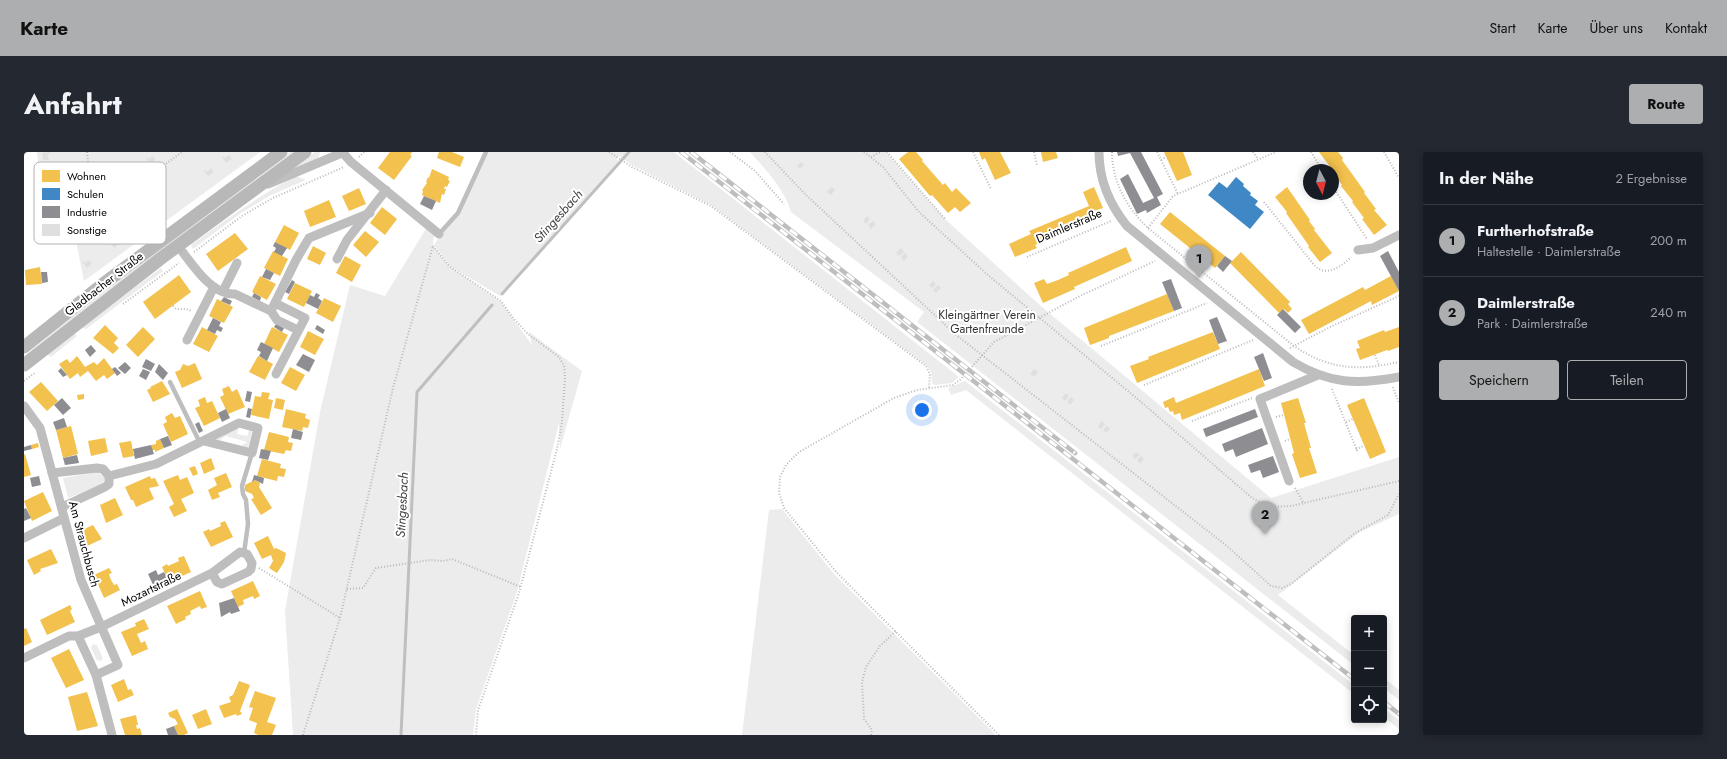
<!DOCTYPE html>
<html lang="de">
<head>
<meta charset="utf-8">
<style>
	:root { --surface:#171b24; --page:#242831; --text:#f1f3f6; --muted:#9ea1a6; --line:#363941; --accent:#adaeaf }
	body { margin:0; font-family:Jost,sans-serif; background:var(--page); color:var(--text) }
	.controls { position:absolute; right:12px; bottom:12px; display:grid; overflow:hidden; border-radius:4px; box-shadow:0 2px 10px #0003 }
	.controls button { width:36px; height:36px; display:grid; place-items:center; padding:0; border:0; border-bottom:1px solid var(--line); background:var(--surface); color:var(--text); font:20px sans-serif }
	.compass { position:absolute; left:1279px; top:12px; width:36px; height:36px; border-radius:50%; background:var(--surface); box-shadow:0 2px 10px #0003; rotate:173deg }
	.you { position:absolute; left:898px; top:258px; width:14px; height:14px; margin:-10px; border:3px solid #fff; border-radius:50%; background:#1a73e8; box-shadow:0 0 0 6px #1a73e833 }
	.badge { display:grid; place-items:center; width:26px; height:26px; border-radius:50%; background:var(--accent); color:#111; font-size:13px; font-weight:700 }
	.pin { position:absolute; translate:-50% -33px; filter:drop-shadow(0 1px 2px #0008) }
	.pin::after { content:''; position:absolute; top:21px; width:14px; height:12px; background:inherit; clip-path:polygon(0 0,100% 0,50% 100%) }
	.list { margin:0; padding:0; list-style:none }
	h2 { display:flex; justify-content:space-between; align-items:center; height:52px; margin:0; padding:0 16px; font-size:17px }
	h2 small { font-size:13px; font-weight:400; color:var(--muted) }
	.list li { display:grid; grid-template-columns:26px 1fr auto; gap:12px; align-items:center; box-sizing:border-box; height:72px; padding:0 16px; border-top:1px solid var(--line) }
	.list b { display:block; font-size:15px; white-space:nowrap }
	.list p { margin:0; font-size:13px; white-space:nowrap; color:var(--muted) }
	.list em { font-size:13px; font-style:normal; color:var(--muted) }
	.actions { display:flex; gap:8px; padding:12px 16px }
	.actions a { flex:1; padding:9px 0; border:1px solid var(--accent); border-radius:4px; text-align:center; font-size:14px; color:var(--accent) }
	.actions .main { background:var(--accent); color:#111 }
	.icon { flex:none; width:22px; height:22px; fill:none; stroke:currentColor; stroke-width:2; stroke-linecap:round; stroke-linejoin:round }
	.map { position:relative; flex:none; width:1375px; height:583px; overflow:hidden; border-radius:4px }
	header { display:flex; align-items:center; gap:24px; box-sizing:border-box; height:56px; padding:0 20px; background:var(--accent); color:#111 }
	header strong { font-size:19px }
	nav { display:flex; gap:22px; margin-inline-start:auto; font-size:14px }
	.intro { display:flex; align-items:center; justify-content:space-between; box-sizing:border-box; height:96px; padding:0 24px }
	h1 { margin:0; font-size:28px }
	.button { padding:10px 18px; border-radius:4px; background:var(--accent); color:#111; font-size:14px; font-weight:700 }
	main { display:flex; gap:24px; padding:0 24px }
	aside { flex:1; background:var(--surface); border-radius:4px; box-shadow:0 2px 10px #0003 }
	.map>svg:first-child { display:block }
	.green { fill:#ececec }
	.homes { fill:#f2c14e }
	.schools { fill:#3f88c5 }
	.industry { fill:#8d8d92 }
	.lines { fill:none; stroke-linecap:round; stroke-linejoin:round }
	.stream { stroke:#bfbfbf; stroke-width:3 }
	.building { fill:#dfdfdf }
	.path { stroke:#b9b9b9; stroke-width:2; stroke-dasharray:1 2; stroke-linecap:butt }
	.service { stroke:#bebebe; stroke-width:4.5 }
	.minor { stroke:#bebebe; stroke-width:9 }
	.secondary { stroke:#b8b8b8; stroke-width:13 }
	.rail-casing { stroke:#bebebe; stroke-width:4.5 }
	.rail { stroke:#fff; stroke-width:3; stroke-dasharray:9; stroke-linecap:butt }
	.labels { text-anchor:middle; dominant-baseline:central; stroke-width:4; stroke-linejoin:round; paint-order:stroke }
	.street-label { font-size:12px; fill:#000; stroke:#fff }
	.park-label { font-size:12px; fill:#333; stroke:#fff }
	.water-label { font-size:13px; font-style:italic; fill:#444; stroke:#fff }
	.key { fill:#fff; stroke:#b2b2b2; stroke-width:1 }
	.key-label { font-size:11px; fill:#000 }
</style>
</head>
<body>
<header>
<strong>Karte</strong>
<nav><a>Start</a><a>Karte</a><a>Über uns</a><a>Kontakt</a></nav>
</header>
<div class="intro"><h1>Anfahrt</h1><a class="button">Route</a></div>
<main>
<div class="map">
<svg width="1375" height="583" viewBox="0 0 1375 583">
	<rect width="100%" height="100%" fill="#fff"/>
	<g class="green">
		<path d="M13,0H236L60,129L51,84L21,88Z"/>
		<path d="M266,0H273L0,207V204L110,113Z"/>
		<path d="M291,0H296L294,8L263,21Z"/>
		<path d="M463,0H650L935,225L928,231L911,233L908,231L907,219L902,213L687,53L608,13L595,4L592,7L595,9L476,144L426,114L410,93L417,82L431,65Z"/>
		<path d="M726,0H862L921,67L1018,155L1247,346L1375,305V362L1336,380L1254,443L1330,503V513L893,170L900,160L767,60C760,36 742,18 726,0Z"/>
		<path d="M272,24L282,28L247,43L217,61L169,97L167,93C201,68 234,44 272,24Z"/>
		<path d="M403,75L410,80L409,93L425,114L477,150L508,193L505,180L558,219L536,297L535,271L493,440L452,557L449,583H269L261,459L296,260L326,133L361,144Z"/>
		<path d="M137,116L139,119L62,177L58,175Z"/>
		<path d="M50,181L53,184L27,205L23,202Z"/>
		<path d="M941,229L1330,533V542L942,238L927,243L924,236Z"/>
		<path d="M214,275L213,282L223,284L225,278L228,280L225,294L223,296L216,295L223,290L202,284L194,289L192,288Z"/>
		<path d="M73,320L80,325V329L77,333L44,346L39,326Z"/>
		<path d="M758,357L810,422L972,583H718L745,358Z"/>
		<path d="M69,492L73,493L79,506L77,509L73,508L67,496Z"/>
		<path d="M1360,526L1375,538V548L1360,536Z"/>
		<path d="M1360,557L1375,568V577L1360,565Z"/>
	</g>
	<g class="homes">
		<path d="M366,0H388L386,3L388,4L370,28L354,16Z"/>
		<path d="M415,0H428L440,5L436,15L413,6Z"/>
		<path d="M884,0H892L899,8L898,9L919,33L921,31L928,40L932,36L947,51L936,60L931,55L924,61L908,43L906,44L875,7Z"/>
		<path d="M955,0H976L987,21L971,28L961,6L958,8Z"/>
		<path d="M1017,0H1032L1034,6L1019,10Z"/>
		<path d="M1140,0H1159L1168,23L1153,29Z"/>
		<path d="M1295,0H1314L1319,6L1318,8L1341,40L1340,41L1352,57L1350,58L1363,73L1350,83L1338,67L1340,66L1328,50L1329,49L1317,34L1318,33L1309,21V18H1307V16Z"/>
		<path d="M408,17L425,25L424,28L426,29L423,35L421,34L420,37H422L420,43L418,42L416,51L398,43L399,39L398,38L403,31L402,30L404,25L405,26Z"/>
		<path d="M1070,35L1079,56L1067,60L1071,68L1011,93L1013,96L991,105L985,92L1007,82L1005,79L1065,54L1059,40Z"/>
		<path d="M1263,35L1286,68L1285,69L1291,77L1290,78L1308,101L1296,110L1284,95L1285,94L1262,61L1263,60L1251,45Z"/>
		<path d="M335,36L342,52L325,59L318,44Z"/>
		<path d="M305,48L312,65L286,75L280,59Z"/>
		<path d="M358,55L373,67L361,83L346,71Z"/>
		<path d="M1146,60L1201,104L1191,116L1136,72Z"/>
		<path d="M260,73L275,81L266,98L251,90Z"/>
		<path d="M341,79L355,90L342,105L329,93Z"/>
		<path d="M211,81L224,97L194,119L182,102Z"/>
		<path d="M289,94L302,101L296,113L283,107Z"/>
		<path d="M1102,95L1108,109L1050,135L1051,137L1019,151L1010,131L1020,127L1023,132L1034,128L1045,123L1044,121Z"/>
		<path d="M249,99L264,107L256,124L240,116Z"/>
		<path d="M1217,100L1266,150L1264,152L1268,157L1264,161L1260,157L1255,161L1206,111Z"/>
		<path d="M321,104L337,113L328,130L312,121Z"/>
		<path d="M16,115L18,132L2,133L1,118Z"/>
		<path d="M155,123L167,140L131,167L119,150Z"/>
		<path d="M236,124L252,132L243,148L228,140Z"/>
		<path d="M1367,124L1375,139L1348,153L1347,149L1285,182L1277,168L1339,135L1341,138Z"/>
		<path d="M271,131L288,139L280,155L263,147Z"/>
		<path d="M1143,142L1150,159L1085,184V186L1066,193L1060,176Z"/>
		<path d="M300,146L317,154L309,170L292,161Z"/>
		<path d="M193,147L209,155L200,171L185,164Z"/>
		<path d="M81,173L94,186L90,191L95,196L89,202L69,186Z"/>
		<path d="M119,175L131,187L114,205L102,193Z"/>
		<path d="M178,175L194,184L185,200L169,192Z"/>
		<path d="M248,175L264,183L255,200L240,192Z"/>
		<path d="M1375,175V195L1364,199L1363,198L1336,208L1332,197L1336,196L1333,189L1360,178L1361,180Z"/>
		<path d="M284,179L300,187L291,203L276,195Z"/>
		<path d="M1189,180L1196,197L1113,231L1106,214L1125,207L1124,205Z"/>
		<path d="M53,204L61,215L70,210L73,213L80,206L91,221L83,227L80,223L72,229L64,219L56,225L54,221L46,227L35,212L43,207L46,211Z"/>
		<path d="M234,204L249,212L241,228L225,220Z"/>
		<path d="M171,211L178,227L158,236L151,220L156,218L159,212L164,214Z"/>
		<path d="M266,215L281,223L272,239L257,231Z"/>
		<path d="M1235,217L1241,234L1158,268L1156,261L1150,263L1149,259L1146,260L1144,255L1141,256L1139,250L1150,245L1152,251Z"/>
		<path d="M138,229L146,242L129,250L123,238L127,236L126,235Z"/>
		<path d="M17,230L34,249L23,259L5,240Z"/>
		<path d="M205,234L208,240L213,237L221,255L204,262L196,245L200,243L198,237Z"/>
		<path d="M238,240L246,241L244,247L249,248L245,267L227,263L231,244L237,245Z"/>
		<path d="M60,242V247L54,248L53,243Z"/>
		<path d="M181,245L183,251L188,249L196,266L180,274L171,256L176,254L174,248Z"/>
		<path d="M252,246L261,248L259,258L250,256Z"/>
		<path d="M1274,246L1282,271H1280L1287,296H1285L1293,321L1276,326L1268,302L1270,301L1257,251Z"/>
		<path d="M1340,246L1362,300L1346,307L1323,253Z"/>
		<path d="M262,257L282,262L281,266L286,268L284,276L279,275L278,279L258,275Z"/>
		<path d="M148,261L151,266L156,264L164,282L147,290L139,272L143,270L141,265Z"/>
		<path d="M47,274L54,302L39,306L32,278Z"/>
		<path d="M245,280L265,285L264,290L269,291L267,299L262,298L260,302L240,298Z"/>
		<path d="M81,286L84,300L67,304L64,289Z"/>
		<path d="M136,287L140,296L131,300V298H128L127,293L132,292V289Z"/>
		<path d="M107,289L110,304L99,306L95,291Z"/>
		<path d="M14,291L15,295L8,297L7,293Z"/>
		<path d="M1,302L7,323L0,325V303Z"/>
		<path d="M187,306L191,317L180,322L176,311Z"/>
		<path d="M238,307L257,312L256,316L262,317L260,325L254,324L253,329L233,324Z"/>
		<path d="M171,314L174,322L169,324L165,316Z"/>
		<path d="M202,321L208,335L194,341L196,345L188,348L184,338L193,333L190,326Z"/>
		<path d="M154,323L156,328L163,325L170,341L157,347L163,359L150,365L145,355L150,352L139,329Z"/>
		<path d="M126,324L127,327L131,326L135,334L125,336L130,347L112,355L109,348H107L101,335Z"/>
		<path d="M231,328L236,331L235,335L248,356L237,363L227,347L230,346L228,342L221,339V333Z"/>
		<path d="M19,340L28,359L8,369L0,349Z"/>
		<path d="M91,346L99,363L82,371L76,353Z"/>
		<path d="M201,369L209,385L187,395L179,380L185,377L186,379L197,374L196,371Z"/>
		<path d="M69,373L78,387L61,395L54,380Z"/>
		<path d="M244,384L250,397L252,396L262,401L260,410L253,421L245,416L249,409L247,403L238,407L230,391Z"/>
		<path d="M27,397L34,411L16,417L17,419L10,423L3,408Z"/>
		<path d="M160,404L167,420L145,430L138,415L143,412L144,414L155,409L154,406Z"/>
		<path d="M85,416L88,421L85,422L87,428L90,433L93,432L96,438L80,446L70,423Z"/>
		<path d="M229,429L236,444L230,447L229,444L219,448L220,452L214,455L207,439Z"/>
		<path d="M176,439L183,455L177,457L176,454L166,459L167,462L161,465L162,467L152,472L143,454Z"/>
		<path d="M46,453L48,457L46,459L51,470L23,483L16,468Z"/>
		<path d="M120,467L125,477L113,482L117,491L121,489L124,497L108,504L97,480L112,474L111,471Z"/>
		<path d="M2,476L8,490L0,494V477Z"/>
		<path d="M45,497L60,528L42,536L27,506Z"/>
		<path d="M100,527L104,538L107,537L110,543L94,550L87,533Z"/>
		<path d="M215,529L226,533L216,559L218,562L213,564L212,562L200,566L195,554L207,550L205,545L209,543Z"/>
		<path d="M231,539L252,546L243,570L252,573L248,583H234L230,581L233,571L225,568L229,556L225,555Z"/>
		<path d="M63,540L74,574L53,579L44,545Z"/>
		<path d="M153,557L164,581L160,583H154L150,574L154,572L151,567L146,565L144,561Z"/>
		<path d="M182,557L188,572L174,577L168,563Z"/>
		<path d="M112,563L114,573H112L113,577L116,576L118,583H101L96,567Z"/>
	</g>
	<path class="schools" d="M1212,25L1220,32L1219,34L1227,41L1226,43L1234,49L1231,53L1240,60L1226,77L1184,43L1195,30L1203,36Z"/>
	<g class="industry">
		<path d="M1093,0H1117L1139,42L1133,45L1137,53L1123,61L1122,58L1113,62L1096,27L1104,22L1119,51L1130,46L1106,1L1094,4Z"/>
		<path d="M400,44L412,49L408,58L396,52Z"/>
		<path d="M251,90L263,96L258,104L250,100L252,96L249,94Z"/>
		<path d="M1364,99L1375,120V139L1356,104Z"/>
		<path d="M1201,104L1208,109L1199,120L1193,114Z"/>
		<path d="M242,117L250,121L246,128L238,125Z"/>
		<path d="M17,120H23L24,130L18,131Z"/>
		<path d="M1147,127L1158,156L1150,159L1138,130Z"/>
		<path d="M268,128L271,130L265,142L261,140Z"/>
		<path d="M230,141L237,145L236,149L228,145Z"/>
		<path d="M292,141L296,143L294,146L298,149L294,157L282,151L286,143L290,145Z"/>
		<path d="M200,145L208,149L206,153L197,149Z"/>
		<path d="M1259,157L1277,175L1271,181L1253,163Z"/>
		<path d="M1193,165L1203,189L1194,192L1185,168Z"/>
		<path d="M189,166L197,170L195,174L199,176L197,180L193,178L191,182L183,178Z"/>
		<path d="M252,172L260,176L258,180L250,175Z"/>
		<path d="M293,173L301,178L299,182L291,177Z"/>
		<path d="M237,190L249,196L243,209L235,204L237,200L233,198Z"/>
		<path d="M67,193L72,199L66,205L61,198Z"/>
		<path d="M1239,201L1248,226L1240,229L1230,205Z"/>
		<path d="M279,202L291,208L285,220L272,213Z"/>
		<path d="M122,207L131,212L127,219L118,215Z"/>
		<path d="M101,210L107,216L101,222L94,216Z"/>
		<path d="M135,212L144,221L139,228L131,220Z"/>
		<path d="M91,215L97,221L93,224L88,217Z"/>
		<path d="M37,216L43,223L39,225L34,219Z"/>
		<path d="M119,217L126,220L122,228L115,224Z"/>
		<path d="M223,239L228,240L226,250L221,249Z"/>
		<path d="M38,246L47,256L39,263L30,253Z"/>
		<path d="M224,256L228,257L226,266L222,265Z"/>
		<path d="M202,257L206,266L198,270L194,261Z"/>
		<path d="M1231,257L1234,265L1182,285L1179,277Z"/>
		<path d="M40,266L43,275L32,278L29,270Z"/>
		<path d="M175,270L179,279L175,281L171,272Z"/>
		<path d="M1238,276L1244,292L1212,305L1209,297L1201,300L1198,292Z"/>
		<path d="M269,277L279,280L277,288L267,286Z"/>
		<path d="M144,284L148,293L140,296L136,287Z"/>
		<path d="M7,293L8,297L0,299V295Z"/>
		<path d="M127,293L130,302L111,307L109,297Z"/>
		<path d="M237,297L247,299L244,308L235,306Z"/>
		<path d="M53,303L55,311L41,313L39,306Z"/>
		<path d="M1249,304L1255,320L1239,326L1236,318L1227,321L1224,313Z"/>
		<path d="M230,323L240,326L239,332L231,328L228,330Z"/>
		<path d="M15,324L17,333L8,335L6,326Z"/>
		<path d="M2,356L7,366L0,369V357Z"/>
		<path d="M132,418L134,423L140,420L145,430L131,437L124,422Z"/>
		<path d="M210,446L216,459L207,462L206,460L197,465L195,451Z"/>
		<path d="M150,574L154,583H144L142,577Z"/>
	</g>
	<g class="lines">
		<g class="stream">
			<path d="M478,142L605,0"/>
			<path d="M377,583L393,240L468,153"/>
		</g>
	</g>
	<g class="building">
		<path d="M26,0V2H24L25,8H19L18,1Z"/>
		<path d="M205,3L208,7L202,11L198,5H200L201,6Z"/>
		<path d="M129,4L131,8L126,12L122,6L123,5L124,7Z"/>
		<path d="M777,10L780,13L776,17L773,14Z"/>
		<path d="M187,16L190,20L184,24L180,19L181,18L183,20Z"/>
		<path d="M807,35L811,38L807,43L803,40Z"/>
		<path d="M843,64L846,67L842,72L839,69Z"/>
		<path d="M849,69L852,72L847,77L844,73Z"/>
		<path d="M92,87L95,92L90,96L85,90L86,89L87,91Z"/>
		<path d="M877,96L880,100L875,104L872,101Z"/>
		<path d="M881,101L884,104L880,109L877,105Z"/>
		<path d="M65,108L68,111L63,116L58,110L60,109L61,111Z"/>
		<path d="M909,129L912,132L908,136L905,133Z"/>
		<path d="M914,133L917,136L912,141L909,138Z"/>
		<path d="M942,160L945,164L941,168L937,165Z"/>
		<path d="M1010,217L1014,220L1010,225L1006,222Z"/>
		<path d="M1042,241L1045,244L1041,249L1038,246Z"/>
		<path d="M1047,245L1050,248L1046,253L1043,250Z"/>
		<path d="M1078,269L1081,272L1077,277L1074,274Z"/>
		<path d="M1083,274L1086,277L1082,281L1079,278Z"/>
		<path d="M1112,300L1116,303L1111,307L1108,304Z"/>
		<path d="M1117,304L1120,307L1116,312L1113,308Z"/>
	</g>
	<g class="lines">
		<g class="path">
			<path d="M63,0L69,59L86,53L158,0"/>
			<path d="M585,0L608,15L687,54L902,214L906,222L905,236"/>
			<path d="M706,0L731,19L760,52"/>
			<path d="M741,0L781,42L931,182L1203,394L1247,434L1258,436L1267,432L1331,381L1364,363L1375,342"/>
			<path d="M840,0L859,15L895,60L965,124L1116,249L1228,346L1245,355L1267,354L1375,329"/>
			<path d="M863,0L921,67"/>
			<path d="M949,0L967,37"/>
			<path d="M1010,0L1013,13"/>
			<path d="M1088,0C1088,30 1103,56 1124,76L1270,194C1306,218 1334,219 1375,210"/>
			<path d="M1133,0L1154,42"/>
			<path d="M1229,0L1234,7"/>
			<path d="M1287,0L1298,18"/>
			<path d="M1360,0L1375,26"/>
			<path d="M335,5L340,0"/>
			<path d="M847,5L856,0"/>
			<path d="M1137,8L1142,5"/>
			<path d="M1309,35L1343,87"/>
			<path d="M1240,50L1291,114C1303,125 1317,115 1327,105"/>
			<path d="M69,59L72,80"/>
			<path d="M1124,76L1149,44L1252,0"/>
			<path d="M409,94L425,114L477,149L489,166L504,182L535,205L540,214L541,226L538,270L533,297L495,441L454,558L452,583"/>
			<path d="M170,100L218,64L249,46L320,15"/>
			<path d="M1003,105L1087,69"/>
			<path d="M99,152L155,111"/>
			<path d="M149,154L152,157H162L168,159"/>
			<path d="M1077,194L1183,151"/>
			<path d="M1266,196L1306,175L1375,144"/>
			<path d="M1351,203L1355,213"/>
			<path d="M0,229L12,220"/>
			<path d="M1120,233L1229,188"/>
			<path d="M1369,235L1375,251"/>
			<path d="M1308,237L1334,301"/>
			<path d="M1252,265L1260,263"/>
			<path d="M1168,269L1228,246"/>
			<path d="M1322,270L1329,267"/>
			<path d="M1261,289L1266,287"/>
			<path d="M1332,297L1340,294"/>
			<path d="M1271,336L1280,352"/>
			<path d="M235,416L316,466"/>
			<path d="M323,437L339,436L352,416L406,408L419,409L428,407L497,435"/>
			<path d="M279,583L316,466L369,236L409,94"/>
			<path d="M847,583L848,578L840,567L838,530L842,515L856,494L872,479"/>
			<path d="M975,583L813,421L760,356L755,341L756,325L762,313L775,300L870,246L893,238L929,233L937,227L970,190L1056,144L1131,109"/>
		</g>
		<g class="service">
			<path d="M415,82L434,61L462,0"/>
			<path d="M146,230L176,291"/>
			<path d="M220,401L224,372L222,348L219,342L218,334L228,301"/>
		</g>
		<g class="minor">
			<path d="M1075,0C1075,27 1086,53 1103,74L1269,210C1306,232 1333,233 1375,225"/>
			<path d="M319,1L327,10L415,82"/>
			<path d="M244,32L320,0"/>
			<path d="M154,94C167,110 187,144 211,142L247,159L253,168L274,178"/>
			<path d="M1334,98L1349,96L1375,83"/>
			<path d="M313,107L323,88L362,38"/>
			<path d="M199,139L213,111"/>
			<path d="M251,151L281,166L252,222"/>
			<path d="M247,159L272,108L285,86L346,61"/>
			<path d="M163,188L190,135"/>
			<path d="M0,254L16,276L57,428L94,513L72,523"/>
			<path d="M28,321L73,316L79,317L85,324V332L81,335L38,355"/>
			<path d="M85,324L132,312L215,271L234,276L228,301L180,289"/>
			<path d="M1265,329L1236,247L1294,223"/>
			<path d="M0,386L40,366"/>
			<path d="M54,484L72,523L88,583"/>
			<path d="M0,506L45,484H54L77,475L188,421L216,400L223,402L228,411L227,417L224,420L198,432L193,430L188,421"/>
		</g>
		<g class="secondary">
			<path d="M0,195L79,132L257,0"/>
			<path d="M0,213L136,107L281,0"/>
		</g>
		<g class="rail-casing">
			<g id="rail">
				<path d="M657,0L1330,527"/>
				<path d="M667,0L1051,301"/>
				<path d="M1360,550L1375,562"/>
			</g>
		</g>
		<use href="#rail" class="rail"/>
	</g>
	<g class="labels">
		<g class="street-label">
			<text transform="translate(1045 74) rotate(-23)">Daimlerstraße</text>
			<text transform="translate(80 132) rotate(-38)">Gladbacher Straße</text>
			<text transform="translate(60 392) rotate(75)">Am Strauchbusch</text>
			<text transform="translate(127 437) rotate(-26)">Mozartstraße</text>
		</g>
		<g class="park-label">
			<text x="963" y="163">Kleingärtner Verein<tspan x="963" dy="14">Gartenfreunde</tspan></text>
		</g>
		<g class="water-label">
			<text transform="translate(534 64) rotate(-48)">Stingesbach</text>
			<text transform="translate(378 353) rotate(-87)">Stingesbach</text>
		</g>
	</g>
	<rect x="10" y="10" width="132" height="82" rx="6" class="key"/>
	<rect x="18" y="18" width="18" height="12" fill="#f2c14e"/>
	<rect x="18" y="36" width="18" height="12" fill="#3f88c5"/>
	<rect x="18" y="54" width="18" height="12" fill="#8d8d92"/>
	<rect x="18" y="72" width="18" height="12" fill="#dfdfdf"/>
	<g class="key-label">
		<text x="43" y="28">Wohnen</text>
		<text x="43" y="46">Schulen</text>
		<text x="43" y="64">Industrie</text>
		<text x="43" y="82">Sonstige</text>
	</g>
</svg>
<div class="controls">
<button>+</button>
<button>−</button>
<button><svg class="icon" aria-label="locate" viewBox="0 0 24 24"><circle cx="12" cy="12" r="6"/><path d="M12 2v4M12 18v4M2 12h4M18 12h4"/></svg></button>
</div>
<svg class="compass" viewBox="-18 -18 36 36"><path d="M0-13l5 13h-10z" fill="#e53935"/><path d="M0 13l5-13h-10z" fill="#9ea1a6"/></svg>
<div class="you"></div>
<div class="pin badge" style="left:1175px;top:126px">1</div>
<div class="pin badge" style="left:1241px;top:382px">2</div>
</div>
<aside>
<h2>In der Nähe<small>2 Ergebnisse</small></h2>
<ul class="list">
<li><span class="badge">1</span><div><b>Furtherhofstraße</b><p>Haltestelle · Daimlerstraße</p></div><em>200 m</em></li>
<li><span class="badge">2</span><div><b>Daimlerstraße</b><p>Park · Daimlerstraße</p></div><em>240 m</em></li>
</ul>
<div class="actions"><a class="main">Speichern</a><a>Teilen</a></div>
</aside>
</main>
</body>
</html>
